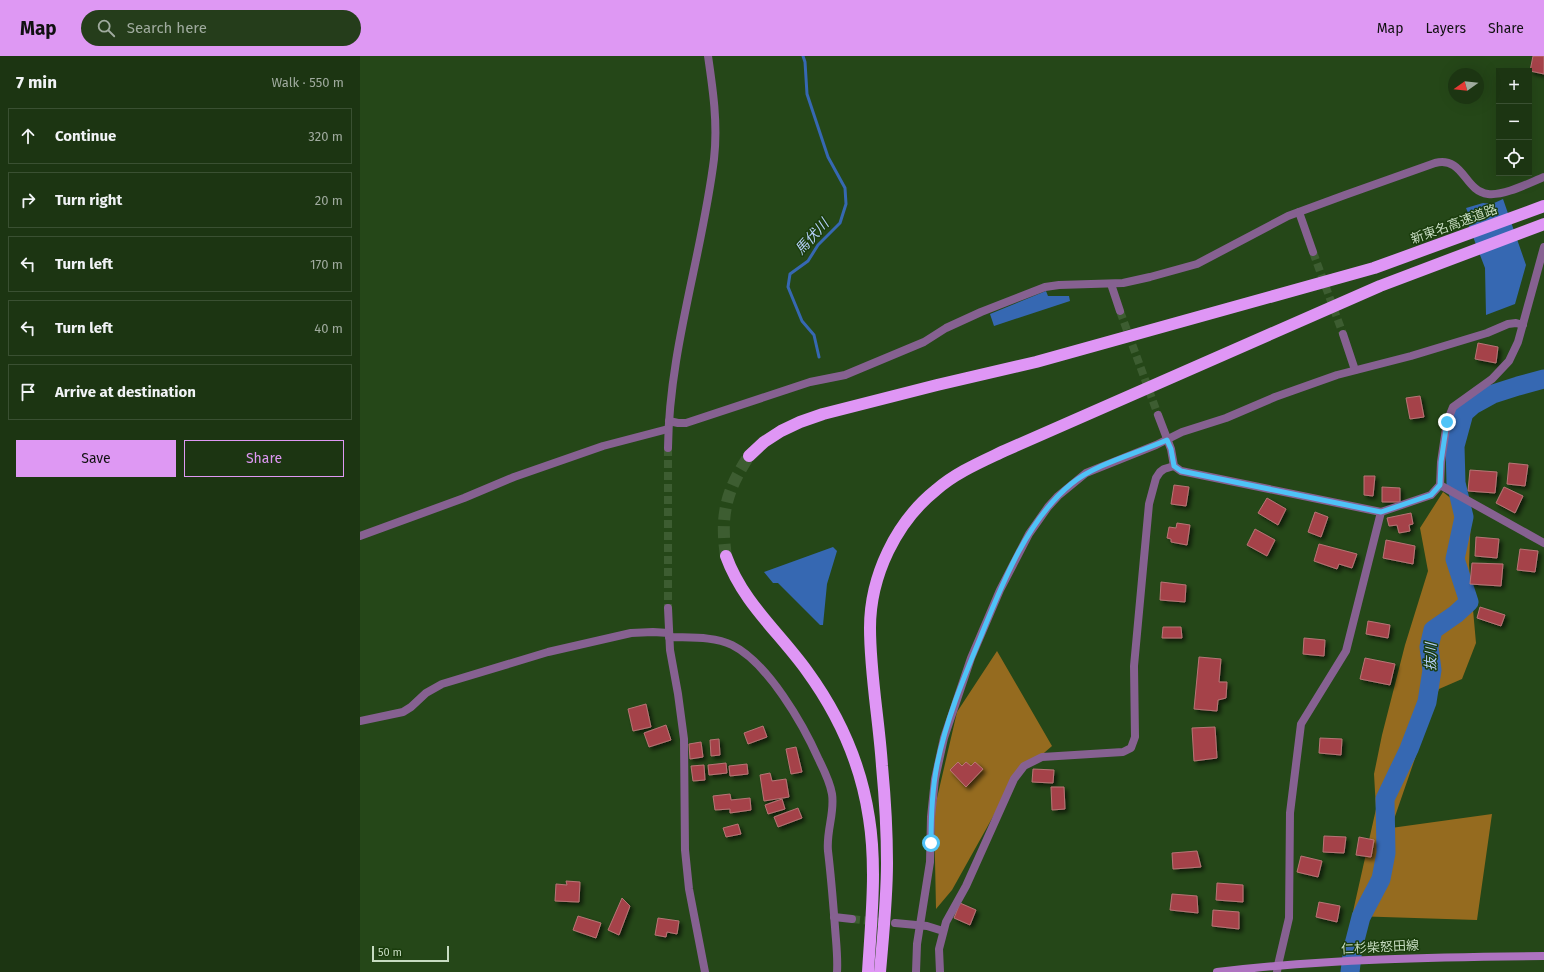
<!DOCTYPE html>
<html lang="en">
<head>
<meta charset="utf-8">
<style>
	:root { --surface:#1c3512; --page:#253d1b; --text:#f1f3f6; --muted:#a0ab9f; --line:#3a5032; --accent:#de98f3 }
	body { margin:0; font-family:"Fira Sans","Noto Sans JP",sans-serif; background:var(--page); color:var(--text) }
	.controls { position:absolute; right:12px; top:12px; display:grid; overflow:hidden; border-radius:0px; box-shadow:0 4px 16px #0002 }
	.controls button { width:36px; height:36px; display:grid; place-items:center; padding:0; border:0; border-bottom:1px solid var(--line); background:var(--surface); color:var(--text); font:20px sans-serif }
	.compass { position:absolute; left:1088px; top:12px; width:36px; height:36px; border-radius:50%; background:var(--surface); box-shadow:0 4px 16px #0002; rotate:255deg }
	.scale { position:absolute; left:12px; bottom:10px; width:77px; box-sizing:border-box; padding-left:4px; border:2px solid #c7dcc1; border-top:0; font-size:11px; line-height:14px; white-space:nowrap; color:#c7dcc1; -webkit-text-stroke:3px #1a3c0c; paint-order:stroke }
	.stop { position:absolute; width:12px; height:12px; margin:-9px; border:3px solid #4fc3f7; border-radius:50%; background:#fff }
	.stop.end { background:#4fc3f7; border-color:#fff; box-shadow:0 1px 4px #0008 }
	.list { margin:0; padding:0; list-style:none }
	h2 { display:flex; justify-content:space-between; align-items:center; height:52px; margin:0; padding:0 16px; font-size:17px }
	h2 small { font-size:13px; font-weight:400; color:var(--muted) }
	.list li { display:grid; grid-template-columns:26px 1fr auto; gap:12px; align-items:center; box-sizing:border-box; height:56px; margin:0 8px 8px; padding:0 8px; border:1px solid var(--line); border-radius:0px }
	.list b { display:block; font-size:15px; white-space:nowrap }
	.list em { font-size:13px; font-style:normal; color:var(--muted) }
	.actions { display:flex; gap:8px; padding:12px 16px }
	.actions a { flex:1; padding:9px 0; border:1px solid var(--accent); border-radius:0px; text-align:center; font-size:14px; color:var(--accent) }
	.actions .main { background:var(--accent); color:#111 }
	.icon { flex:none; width:22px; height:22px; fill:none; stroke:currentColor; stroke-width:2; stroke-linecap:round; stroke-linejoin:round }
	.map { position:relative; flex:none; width:1184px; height:916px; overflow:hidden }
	header { display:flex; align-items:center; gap:24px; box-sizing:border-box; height:56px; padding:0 20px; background:var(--accent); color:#111 }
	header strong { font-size:19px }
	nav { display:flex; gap:22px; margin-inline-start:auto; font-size:14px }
	.search { width:280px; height:36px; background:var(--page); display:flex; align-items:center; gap:10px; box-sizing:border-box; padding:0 14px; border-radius:22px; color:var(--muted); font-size:15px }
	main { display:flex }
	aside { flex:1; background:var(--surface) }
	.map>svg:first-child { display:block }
	.forest { fill:#956b1f }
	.water { fill:#3668b2 }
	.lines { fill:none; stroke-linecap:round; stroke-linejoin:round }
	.stream { stroke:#3668b2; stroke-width:3 }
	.river { stroke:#3668b2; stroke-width:19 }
	.building { fill:#a5434a; stroke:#b77475; filter:url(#shadow) }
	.minor-tunnel { stroke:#3d5d31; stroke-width:8; stroke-dasharray:8 4; stroke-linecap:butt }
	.motorway-tunnel { stroke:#3d5d31; stroke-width:12; stroke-dasharray:12 6; stroke-linecap:butt }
	.minor { stroke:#866191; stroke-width:8 }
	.secondary { stroke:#ae73c0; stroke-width:8 }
	.motorway { stroke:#df96f5; stroke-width:12 }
	.route { stroke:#4fc3f7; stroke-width:5 }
	.labels { text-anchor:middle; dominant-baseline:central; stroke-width:3; stroke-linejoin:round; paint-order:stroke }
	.street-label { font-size:13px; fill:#c7dcc1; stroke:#1a3c0c }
	.water-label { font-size:14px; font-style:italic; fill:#b5d0f9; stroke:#1a3c0c }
</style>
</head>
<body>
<header>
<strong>Map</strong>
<div class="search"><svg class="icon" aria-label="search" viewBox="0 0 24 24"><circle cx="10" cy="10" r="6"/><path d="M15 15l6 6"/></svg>Search here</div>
<nav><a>Map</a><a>Layers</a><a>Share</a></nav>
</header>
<main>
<aside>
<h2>7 min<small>Walk · 550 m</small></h2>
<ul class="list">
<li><svg class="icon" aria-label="ahead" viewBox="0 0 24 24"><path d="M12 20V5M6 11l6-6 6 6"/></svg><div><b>Continue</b></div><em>320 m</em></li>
<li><svg class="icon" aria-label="right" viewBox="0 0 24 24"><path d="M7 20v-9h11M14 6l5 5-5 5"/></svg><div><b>Turn right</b></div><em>20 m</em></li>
<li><svg class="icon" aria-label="left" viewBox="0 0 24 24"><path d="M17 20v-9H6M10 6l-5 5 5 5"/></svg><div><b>Turn left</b></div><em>170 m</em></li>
<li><svg class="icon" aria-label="left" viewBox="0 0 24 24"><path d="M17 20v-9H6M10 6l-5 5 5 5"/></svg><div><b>Turn left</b></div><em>40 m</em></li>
<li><svg class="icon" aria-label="arrive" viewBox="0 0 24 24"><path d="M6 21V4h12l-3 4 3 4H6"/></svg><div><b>Arrive at destination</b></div></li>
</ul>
<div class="actions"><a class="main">Save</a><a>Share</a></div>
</aside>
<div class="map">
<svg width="1184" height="916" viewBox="0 0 1184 916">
	<defs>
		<filter id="shadow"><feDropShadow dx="3" dy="3" stdDeviation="2" flood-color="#0009"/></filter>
	</defs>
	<rect width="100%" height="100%" fill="#254718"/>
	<g class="forest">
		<path d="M1083,436L1111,458L1109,509L1116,587L1102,623L1079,633L1031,772L1132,758L1117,864L992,860L1016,753L1014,718L1022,679L1045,589L1068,515L1060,472Z"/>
		<path d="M637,595L692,690L654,723L592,834L576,853L574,755L597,656Z"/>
	</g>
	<g class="water">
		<path d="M1143,143L1166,209L1155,248L1126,259L1125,212L1107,165L1111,164L1106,152L1123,147L1132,148Z"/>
		<path d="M686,235L688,240H709L710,245L634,270L630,258Z"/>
		<path d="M473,491L477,495L467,528L463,569H460L418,527H413L404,516Z"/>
	</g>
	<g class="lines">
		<path class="stream" d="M443,0L445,6L447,38L468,101L485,132L486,148L480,167L458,189L448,205L430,218L428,231L442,265L454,279L459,301"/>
		<path class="river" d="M990,916L993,892L1001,861L1021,823L1026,797L1025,743L1049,693L1067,646L1072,614L1069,591L1073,574L1096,558L1109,546L1095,503L1104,461L1096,427L1095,390L1104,357L1113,349L1133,338L1158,330L1184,323"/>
	</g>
	<g class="building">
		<path d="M1173,0H1184V18L1170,15Z"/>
		<path d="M1118,287L1138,291L1136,307L1115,303Z"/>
		<path d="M1060,340L1064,361L1050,363L1046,342Z"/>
		<path d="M1149,407L1168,409L1165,430L1147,428Z"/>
		<path d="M1110,414L1137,416L1135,437L1108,435Z"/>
		<path d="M1004,420H1015L1013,440L1004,439Z"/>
		<path d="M814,429L829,431L826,450L811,448Z"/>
		<path d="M1022,431L1040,432V446H1022Z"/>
		<path d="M1144,431L1163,440L1155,457L1136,447Z"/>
		<path d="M907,442L926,453L918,469L898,457Z"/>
		<path d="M955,456L968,461L961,481L948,476Z"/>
		<path d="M1051,457L1053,468L1049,469L1050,475L1039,477L1037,469L1029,470L1027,462Z"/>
		<path d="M817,467L830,469L827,489L811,486V483L807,482L809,471L816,472Z"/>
		<path d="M895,473L915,484L907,500L887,489Z"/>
		<path d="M1116,481L1139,483L1137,502L1115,500Z"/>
		<path d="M1026,484L1055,490L1053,508L1023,502Z"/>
		<path d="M959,488L997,498L992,512L979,508L977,513L954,505Z"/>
		<path d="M1160,493L1178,495L1175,516L1157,514Z"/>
		<path d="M1112,507L1143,508L1141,530L1110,528Z"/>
		<path d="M801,526L826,529L825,546L800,544Z"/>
		<path d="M1120,551L1145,559L1141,570L1117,562Z"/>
		<path d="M1008,565L1030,569L1028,582L1006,578Z"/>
		<path d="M803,571H821L822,582H802Z"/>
		<path d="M944,582L965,584L964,600L943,598Z"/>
		<path d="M839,601L861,603L859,626H867L866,642L858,644L857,655L834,653Z"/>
		<path d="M1005,602L1035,608L1030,629L1000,623Z"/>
		<path d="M286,648L291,671L273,675L268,653Z"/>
		<path d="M306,669L311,684L289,691L284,677Z"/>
		<path d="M403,670L407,681L388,688L384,677Z"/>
		<path d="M855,671L857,702L834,705L832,672Z"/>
		<path d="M960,682L982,683L981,699L959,697Z"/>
		<path d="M359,683L360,699L351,700L350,684Z"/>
		<path d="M341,686L343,701L330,703L329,688Z"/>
		<path d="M436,691L442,716L431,718L426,693Z"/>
		<path d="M598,706L602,710L606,706L611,710L615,706L623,713L606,731L590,714Z"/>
		<path d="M366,707L367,717L349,719L348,709Z"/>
		<path d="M387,708L388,718L370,720L369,710Z"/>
		<path d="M344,709L345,724L333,725L331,710Z"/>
		<path d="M673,713L694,714L693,727L672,726Z"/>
		<path d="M410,717L412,725L426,723L429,741L404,745L400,719Z"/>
		<path d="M691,731H704L705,753L692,754Z"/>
		<path d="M370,738L371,744L390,742L391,754L370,757V753L355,754L353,740Z"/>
		<path d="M422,743L425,753L408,758L405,749Z"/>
		<path d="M438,752L442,762L418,771L414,761Z"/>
		<path d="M378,768L381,778L366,781L363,772Z"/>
		<path d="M964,780L986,781L984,797L963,796Z"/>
		<path d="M999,781L1014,784L1011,801L996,799Z"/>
		<path d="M837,795L841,811L813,813L812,797Z"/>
		<path d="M941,800L962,805L958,821L937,816Z"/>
		<path d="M206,825L220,826L219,846L195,845L196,828L207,829Z"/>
		<path d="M857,827L883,829V846L856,844Z"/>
		<path d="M812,838L837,840L838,857L810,854Z"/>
		<path d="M262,842L270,850L259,879L248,874Z"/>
		<path d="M959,846L980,850L977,866L956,861Z"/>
		<path d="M600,847L616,854L610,869L594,862Z"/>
		<path d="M853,854L879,856V873L852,870Z"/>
		<path d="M218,860L241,867L236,882L213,874Z"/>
		<path d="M298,862L319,865L317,878L307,876L306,881L295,879Z"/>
	</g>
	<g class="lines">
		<g class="minor-tunnel">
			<path d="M953,196L983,278"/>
			<path d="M760,255L798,359"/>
			<path d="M308,392V552"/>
			<path d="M492,863L529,867"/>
		</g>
		<path class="motorway-tunnel" d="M366,500C360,459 366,435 389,400"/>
		<g class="minor">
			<path d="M939,156L953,196"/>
			<path d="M751,228L760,255"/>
			<path d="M983,278L995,314"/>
			<path d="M798,359L811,393L814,410L821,415L1021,456L1071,439L1080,429L1184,487"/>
			<path d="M309,365L318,367H326L450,326L485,319L564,286L586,272L621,256L685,231L699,229L763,227L790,221L837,208L928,160L985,139L1075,107C1104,100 1104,135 1128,138C1144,140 1169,127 1184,121"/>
			<path d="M308,392C309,294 342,200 354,103C358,68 353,34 348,0"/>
			<path d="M1080,429L1081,406L1087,366L1093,351L1132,323L1149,305L1158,286L1184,191"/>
			<path d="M0,480L104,442L154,421L243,390L308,373"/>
			<path d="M308,552L310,594L318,638L324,683L325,794L329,833L345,916"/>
			<path d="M309,581C329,582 353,580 372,589C408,607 443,668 459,704C464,714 470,726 472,738C475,757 466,775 468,795C471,820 473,845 475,871C476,886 478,901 477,916"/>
			<path d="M0,665L43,656L51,651L66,637L82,628L188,596L271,577L293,576L309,577"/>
			<path d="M474,861L492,863"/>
			<path d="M535,867L567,870L583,875"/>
			<path d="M556,916L557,888L570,806L571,761L575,723L584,682L611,602L640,534L669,478L688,451L698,440L726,417L796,389L822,376L866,362L915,341L977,319L1051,300L1127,277L1148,268L1156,267L1163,269"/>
			<path d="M580,916L579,893L586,866L606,830L654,723L664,710L682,701L763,696L771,692L775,681L774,610L789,448L796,422L800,416L804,413L814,410"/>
			<path d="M917,916L918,909L929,862L930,757L941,668L986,595L1021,456"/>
		</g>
		<path class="secondary" d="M857,916C966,903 1075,901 1184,900"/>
		<g class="motorway">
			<path d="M389,400L404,386L421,375L440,366L463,358L577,329L676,306L1014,212L1184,150"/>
			<path d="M366,500C383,547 419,576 447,615C479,659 501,708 509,762C517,812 511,865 508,916"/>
			<path d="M520,916C523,880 527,843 527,807C527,775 525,742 522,710C519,664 510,618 510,572C510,520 536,466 576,434C595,417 621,406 644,395L1020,230L1184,168"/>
		</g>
	</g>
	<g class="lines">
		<path class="route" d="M571,787C571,761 572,734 577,709C586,664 604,621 621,580C642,528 667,464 711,428C735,408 778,397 807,384L811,393L814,410L821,415L1021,456L1071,439L1080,429L1081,406L1087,366"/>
	</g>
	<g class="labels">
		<g class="street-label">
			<text transform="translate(1094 168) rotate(-20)">新東名高速道路</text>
			<text transform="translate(1020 891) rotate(-3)">仁杉柴怒田線</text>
		</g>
		<g class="water-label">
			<text transform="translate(452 181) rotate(-48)">馬伏川</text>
			<text transform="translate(1071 601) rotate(-89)">抜川</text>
		</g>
	</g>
</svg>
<div class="controls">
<button>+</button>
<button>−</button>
<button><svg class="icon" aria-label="locate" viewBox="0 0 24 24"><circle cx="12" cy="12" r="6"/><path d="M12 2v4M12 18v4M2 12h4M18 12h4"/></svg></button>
</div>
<svg class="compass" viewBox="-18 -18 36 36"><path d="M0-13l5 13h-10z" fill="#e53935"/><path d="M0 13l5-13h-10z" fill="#a0ab9f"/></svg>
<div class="scale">50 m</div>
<div class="stop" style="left:571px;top:787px"></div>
<div class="stop end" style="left:1087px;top:366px"></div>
</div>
</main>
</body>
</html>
